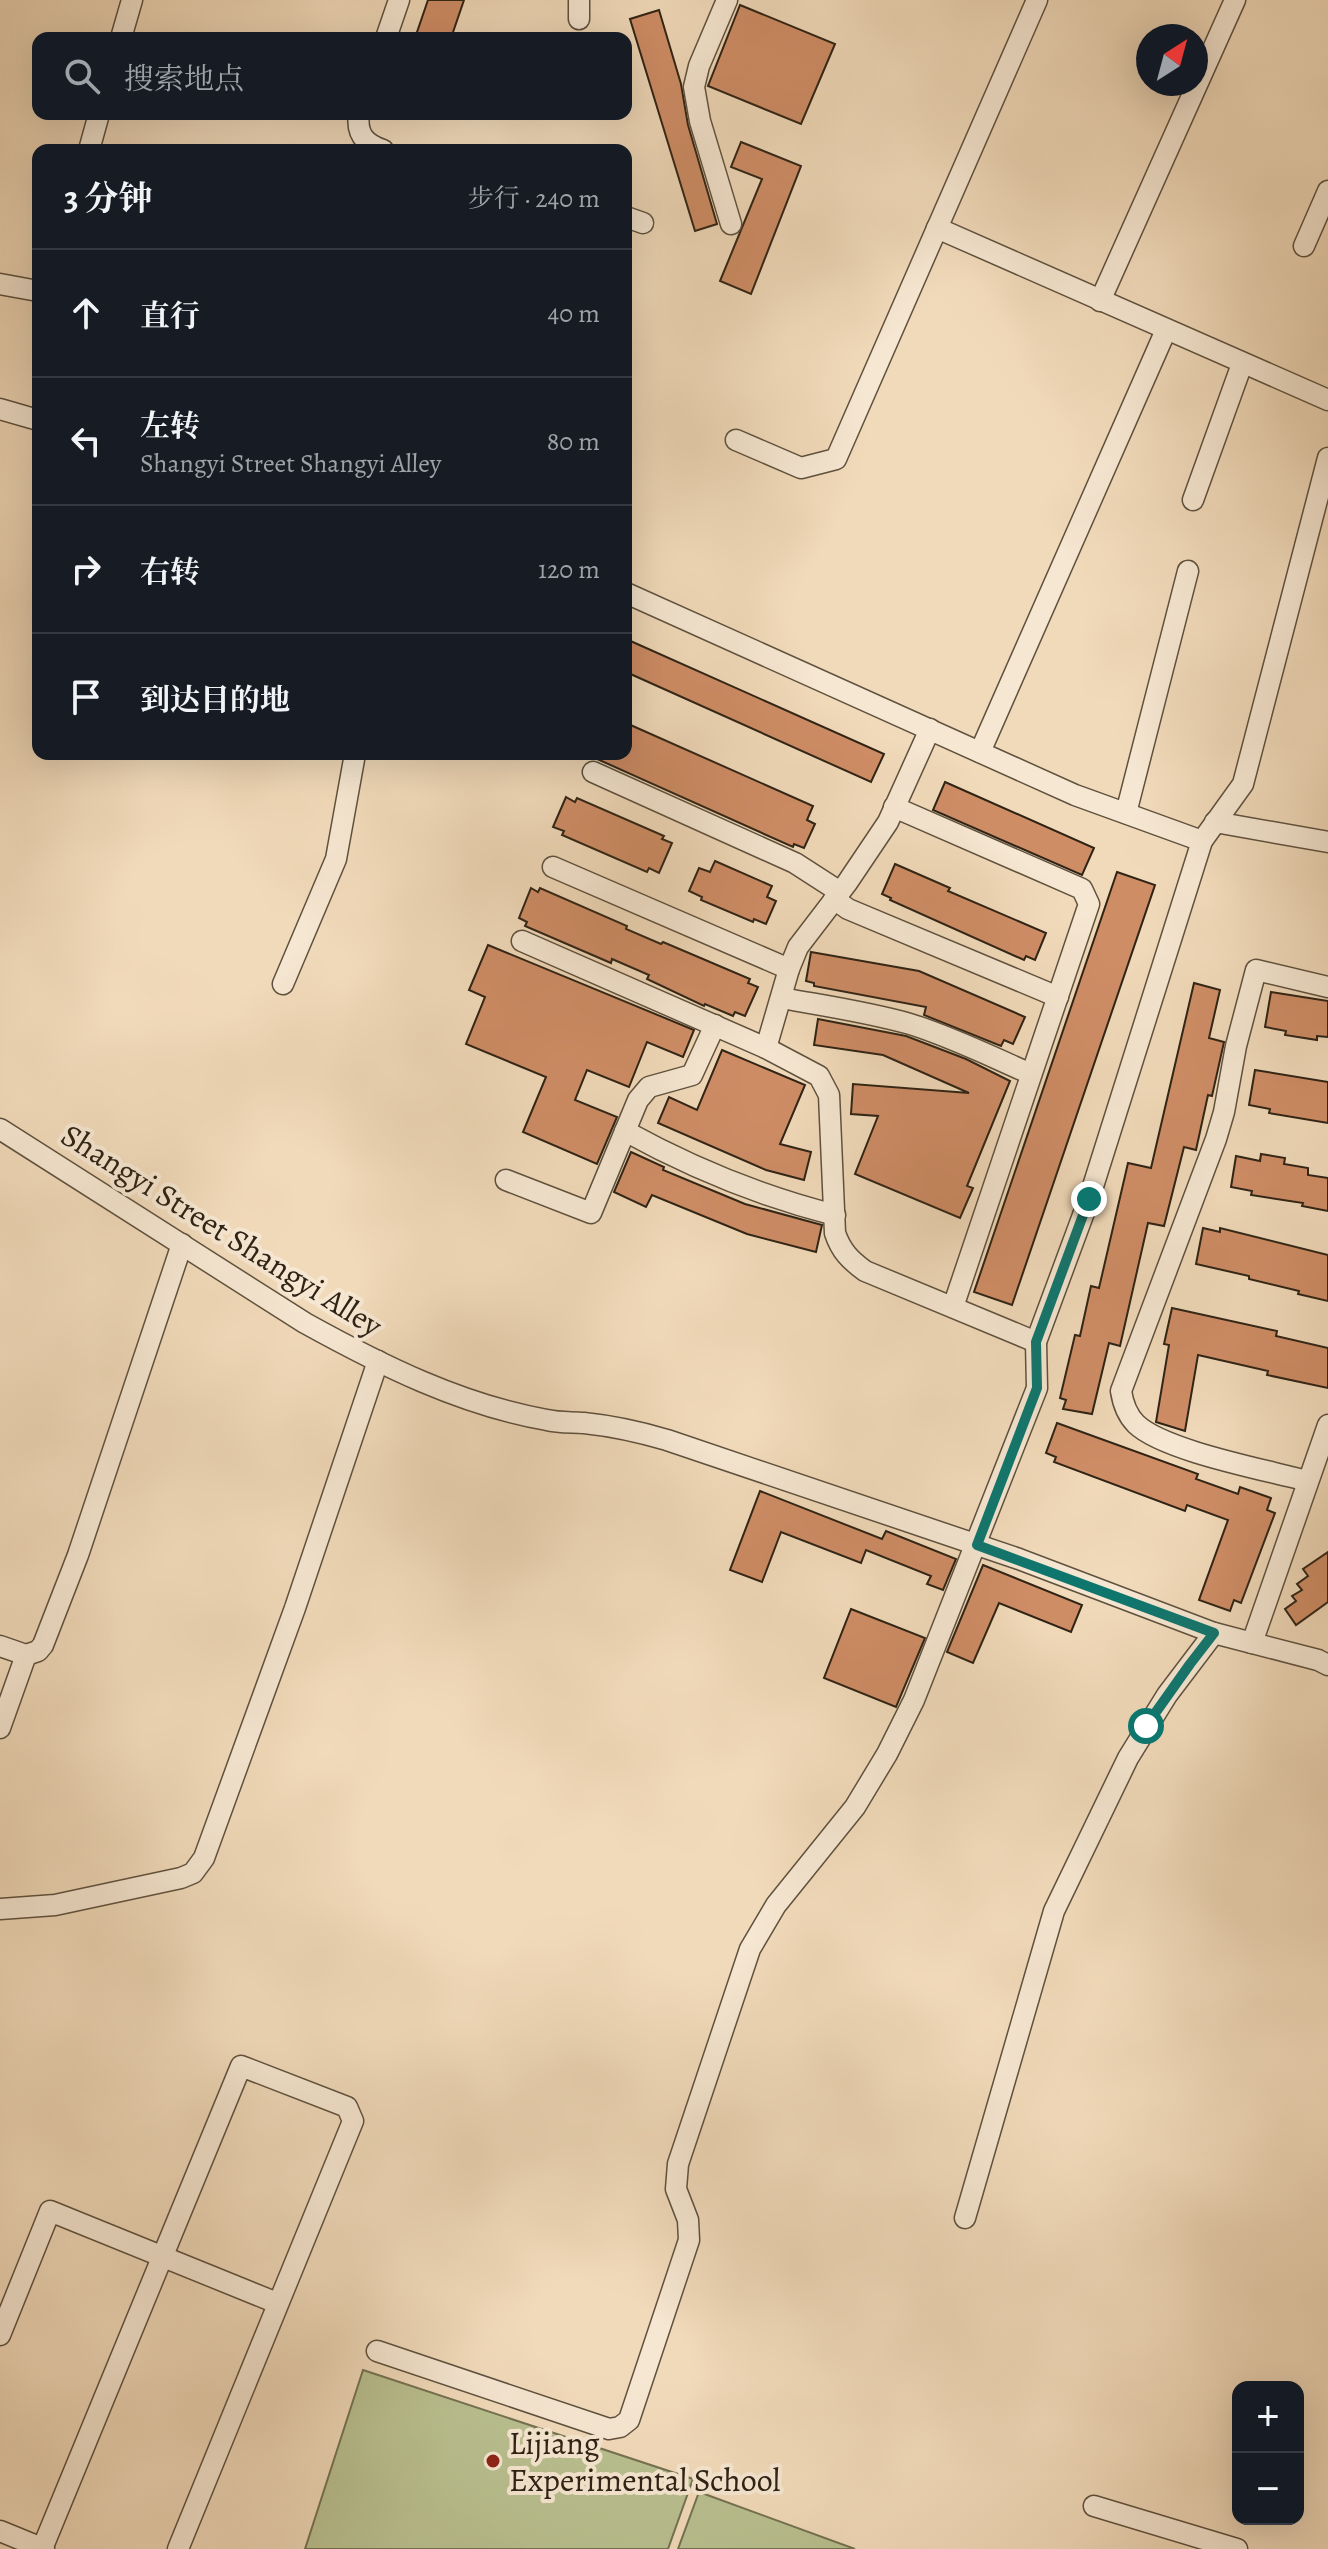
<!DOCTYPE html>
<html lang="zh">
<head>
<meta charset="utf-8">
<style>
	:root { --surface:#171b24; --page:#242831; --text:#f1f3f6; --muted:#9ea1a6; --line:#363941 }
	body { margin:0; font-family:Alegreya,"Noto Serif SC",serif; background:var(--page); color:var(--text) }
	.controls { position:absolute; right:24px; bottom:24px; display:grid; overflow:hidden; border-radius:16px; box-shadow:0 8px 32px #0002 }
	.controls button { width:72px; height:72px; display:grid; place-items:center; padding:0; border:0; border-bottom:2px solid var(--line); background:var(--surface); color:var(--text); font:40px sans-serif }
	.compass { position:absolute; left:1136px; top:24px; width:72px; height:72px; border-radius:50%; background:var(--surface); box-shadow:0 8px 32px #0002; rotate:36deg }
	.stop { position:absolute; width:24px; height:24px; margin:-18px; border:6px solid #0f766e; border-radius:50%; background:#fff }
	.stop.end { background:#0f766e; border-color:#fff; box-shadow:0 2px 8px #0008 }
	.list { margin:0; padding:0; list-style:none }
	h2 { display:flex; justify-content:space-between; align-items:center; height:104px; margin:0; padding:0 32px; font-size:34px }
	h2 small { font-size:26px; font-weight:400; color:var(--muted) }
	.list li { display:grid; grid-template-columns:52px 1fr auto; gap:24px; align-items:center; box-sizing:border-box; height:128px; padding:0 32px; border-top:2px solid var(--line) }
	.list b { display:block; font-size:30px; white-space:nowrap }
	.list p { margin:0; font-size:26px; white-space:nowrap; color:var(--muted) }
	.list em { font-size:26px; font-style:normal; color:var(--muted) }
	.icon { flex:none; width:44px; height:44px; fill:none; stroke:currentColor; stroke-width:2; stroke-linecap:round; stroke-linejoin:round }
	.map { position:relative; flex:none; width:1328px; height:2549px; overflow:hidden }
	.search { position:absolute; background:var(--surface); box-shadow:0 8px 32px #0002; left:32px; top:32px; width:600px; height:88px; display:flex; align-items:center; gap:20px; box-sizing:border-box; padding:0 28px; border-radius:16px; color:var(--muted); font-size:30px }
	.panel { position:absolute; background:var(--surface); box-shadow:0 8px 32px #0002; left:32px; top:144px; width:600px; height:616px; border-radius:16px }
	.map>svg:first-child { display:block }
	.green { fill:#b9c090; stroke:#747252; stroke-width:2 }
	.building { fill:#cf8d66; stroke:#2e2315; stroke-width:2 }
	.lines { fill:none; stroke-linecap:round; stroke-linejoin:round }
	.minor-casing { stroke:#5f513e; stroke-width:23 }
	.minor { stroke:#f6e7d2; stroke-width:20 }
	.route { stroke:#0f766e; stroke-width:10 }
	.poi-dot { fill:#8f2418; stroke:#f6e7d2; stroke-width:3 }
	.labels { text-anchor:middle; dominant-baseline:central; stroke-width:8; stroke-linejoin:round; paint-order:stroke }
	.street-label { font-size:32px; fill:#2e2315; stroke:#f6e7d2 }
	.poi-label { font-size:32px; fill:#2e2315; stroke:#f6e7d2; text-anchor:start }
</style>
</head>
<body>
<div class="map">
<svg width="1328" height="2549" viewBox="0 0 1328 2549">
	<rect width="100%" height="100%" fill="#f1daba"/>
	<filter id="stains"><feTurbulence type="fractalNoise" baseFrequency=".0025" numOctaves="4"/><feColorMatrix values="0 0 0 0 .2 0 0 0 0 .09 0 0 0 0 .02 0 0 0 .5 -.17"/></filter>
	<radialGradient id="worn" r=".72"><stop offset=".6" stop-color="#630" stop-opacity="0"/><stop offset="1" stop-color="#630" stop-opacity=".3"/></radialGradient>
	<g class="green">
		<path d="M363,2370L693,2479L668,2549H305Z"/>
		<path d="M699,2492L855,2549H678Z"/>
	</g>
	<g class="building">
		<path d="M428,0H464L451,38H415Z"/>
		<path d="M740,5L835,44L801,124L708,86Z"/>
		<path d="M659,10L681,84L688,125L717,224L695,231L630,19Z"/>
		<path d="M741,142L801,166L751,294L720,281L762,179L731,167Z"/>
		<path d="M626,639L884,754L871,782L626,672Z"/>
		<path d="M626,723L813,806L807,820L815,824L804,848L794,844L793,847L586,754H626Z"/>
		<path d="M945,782L1094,848L1082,875L933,810Z"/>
		<path d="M566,797L575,802L577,798L664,836L662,839L672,843L659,873L649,868L647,872L562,835L564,831L553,827Z"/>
		<path d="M715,861L772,886L767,897L776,901L766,924L754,919L753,922L701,900L702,897L689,891L699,868L710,872Z"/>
		<path d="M895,864L950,888L948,891L1046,933L1035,960L1026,956L1024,960L890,900L891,898L882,894Z"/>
		<path d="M1117,872L1155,885L1012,1305L974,1292Z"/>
		<path d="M531,888L538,892L540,888L627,926L626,929L661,944L663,942L750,979L748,983L758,987L745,1016L735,1012L733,1016L705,1004L704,1006L647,979L649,975L612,959L611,963L525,926L527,922L519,918Z"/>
		<path d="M488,945L694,1030L683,1057L647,1042L629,1087L587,1070L575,1100L617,1117L597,1164L523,1132L546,1077L466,1044L485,997L469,990Z"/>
		<path d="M811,952L919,971L1025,1017L1013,1044L1004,1040L1001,1046L924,1015L926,1007L814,986V983L806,981Z"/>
		<path d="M1194,983L1220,990L1209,1038L1224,1042L1212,1096L1208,1095L1196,1150L1184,1147L1164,1226L1148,1223L1120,1346L1109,1343L1092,1414L1063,1409L1066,1400L1060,1398L1075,1335L1080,1336L1091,1286L1099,1288L1128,1163L1151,1168Z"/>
		<path d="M1271,992L1328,1001V1037L1317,1036V1040L1285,1035L1286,1031L1265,1027Z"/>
		<path d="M818,1019L906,1036L966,1059L1010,1081L967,1186L973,1188L960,1218L855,1174L878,1116L851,1114L853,1084L969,1093L883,1055L814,1045Z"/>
		<path d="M722,1050L805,1085L780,1144L811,1152L804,1180L766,1170L658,1123L669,1097L697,1110Z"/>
		<path d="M1255,1070L1328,1082V1123L1269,1113L1270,1109L1249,1105Z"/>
		<path d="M631,1152L664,1167L663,1170L745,1204L822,1225L816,1252L747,1234L652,1195L646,1207L614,1192Z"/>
		<path d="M1261,1154L1285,1158L1284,1164L1308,1168V1175L1328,1178V1211L1302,1206L1303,1203L1251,1195L1252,1191L1231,1187L1236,1156L1260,1161Z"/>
		<path d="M1203,1228L1220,1232V1228L1328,1255V1301L1298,1294L1299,1291L1249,1279V1276L1196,1264Z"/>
		<path d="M1172,1308L1277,1331L1276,1336L1328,1348V1388L1267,1375L1268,1371L1198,1355L1185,1431L1156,1422L1169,1345L1164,1344Z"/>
		<path d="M1057,1423L1198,1474L1196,1479L1238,1494L1240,1487L1271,1498L1267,1510L1275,1513L1241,1603L1234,1600L1230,1611L1199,1600L1228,1520L1187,1505L1185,1511L1054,1462L1056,1457L1046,1453Z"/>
		<path d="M760,1491L882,1539L886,1531L956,1559L943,1590L927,1584L931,1576L866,1550L861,1563L781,1532L762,1582L730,1570Z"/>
		<path d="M1328,1552V1602L1296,1625L1285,1609L1296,1601L1292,1596L1302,1590L1297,1584L1308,1576L1303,1569Z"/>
		<path d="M983,1565L1082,1605L1071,1632L999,1603L973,1663L947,1652Z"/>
		<path d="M851,1609L925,1638L896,1707L824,1678Z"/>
	</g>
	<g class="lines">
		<g class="minor-casing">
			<g id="minor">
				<path d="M727,0L699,66L694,87L700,121L731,224"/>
				<path d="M579,19V0"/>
				<path d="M121,38L132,0"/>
				<path d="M386,38L399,0"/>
				<path d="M359,114C356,134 365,144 383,150"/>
				<path d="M89,150L99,114"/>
				<path d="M626,217L643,223"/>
				<path d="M937,228L1328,400"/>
				<path d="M1304,246L1328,191"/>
				<path d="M0,284L38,291"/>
				<path d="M1100,301L1235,0"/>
				<path d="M0,409L38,420"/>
				<path d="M736,440L801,468L836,459L1037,0"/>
				<path d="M1193,500L1242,364"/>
				<path d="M626,593L1075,795L1202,841"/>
				<path d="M980,752L1166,330"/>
				<path d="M593,772L795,863L840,892"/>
				<path d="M894,807L1082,889L1089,904L953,1307"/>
				<path d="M1126,813L1188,571"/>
				<path d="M1215,822L1328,842"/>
				<path d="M553,867L789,969"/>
				<path d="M834,899L848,909L1058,997"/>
				<path d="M522,941L766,1048L819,1076L829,1095L835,1233C841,1251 850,1260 865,1271L1036,1342"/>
				<path d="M283,984L336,859L355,754"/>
				<path d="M782,998C825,1006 868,1012 910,1024C952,1037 992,1057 1031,1074"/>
				<path d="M766,1048L789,969L798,947L847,883L888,822L930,729"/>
				<path d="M0,1129L305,1323C381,1365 461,1405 547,1420C559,1423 572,1422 584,1423C613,1426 640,1432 667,1440L1019,1559L1214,1633L1318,1660L1328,1665"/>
				<path d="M625,1131C692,1168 760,1196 835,1215"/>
				<path d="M506,1180L591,1213L638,1100L649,1087L692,1075L715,1025"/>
				<path d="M1307,1481C1267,1470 1164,1451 1136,1424C1127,1415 1123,1404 1121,1391L1216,1139L1224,1112L1236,1046L1256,970L1328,987"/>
				<path d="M1252,1643L1328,1425"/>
				<path d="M0,1646L26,1655L38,1651L43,1645L78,1555L182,1244"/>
				<path d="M0,1728L26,1655"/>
				<path d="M0,1909L55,1905L181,1878L193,1873L204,1858L295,1608L378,1361"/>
				<path d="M965,2218L1054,1911L1128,1758L1167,1695L1214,1633"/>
				<path d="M0,2335L50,2211L277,2303"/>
				<path d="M377,2351L609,2429L620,2427L629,2420L689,2240L688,2220L676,2189L678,2164L750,1949L776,1905L855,1807L887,1754L914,1700L1037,1388L1036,1342L1089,1199L1202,841L1243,784L1328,458"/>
				<path d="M1094,2506L1237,2549"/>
				<path d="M0,2531L44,2549"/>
				<path d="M42,2549L241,2066L347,2107L353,2121L178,2549"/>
			</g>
		</g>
		<use href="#minor" class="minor"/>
	</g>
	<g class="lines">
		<path class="route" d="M1089,1199L1036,1342L1037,1388L977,1545L1214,1633L1190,1664L1146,1726"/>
	</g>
	<circle class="poi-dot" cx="493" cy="2461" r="8"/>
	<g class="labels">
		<g class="street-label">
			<text transform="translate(222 1230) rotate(32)">Shangyi Street Shangyi Alley</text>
		</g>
		<g class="poi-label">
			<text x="509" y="2443">Lijiang<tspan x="509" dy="37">Experimental School</tspan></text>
		</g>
	</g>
	<rect width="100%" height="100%" filter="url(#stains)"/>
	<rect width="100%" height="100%" fill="url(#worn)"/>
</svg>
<div class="controls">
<button>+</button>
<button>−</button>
</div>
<svg class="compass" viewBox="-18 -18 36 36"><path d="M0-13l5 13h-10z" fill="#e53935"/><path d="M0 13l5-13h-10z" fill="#9ea1a6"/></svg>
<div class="stop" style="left:1146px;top:1726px"></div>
<div class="stop end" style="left:1089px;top:1199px"></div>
<div class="search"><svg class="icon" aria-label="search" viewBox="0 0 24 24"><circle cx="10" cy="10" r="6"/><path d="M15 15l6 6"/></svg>搜索地点</div>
<section class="panel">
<h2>3 分钟<small>步行 · 240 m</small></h2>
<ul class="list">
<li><svg class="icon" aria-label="ahead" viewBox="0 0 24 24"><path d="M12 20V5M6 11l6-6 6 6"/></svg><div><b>直行</b></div><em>40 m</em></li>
<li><svg class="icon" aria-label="left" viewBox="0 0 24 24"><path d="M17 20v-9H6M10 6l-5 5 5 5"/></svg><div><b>左转</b><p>Shangyi Street Shangyi Alley</p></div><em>80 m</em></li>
<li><svg class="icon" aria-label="right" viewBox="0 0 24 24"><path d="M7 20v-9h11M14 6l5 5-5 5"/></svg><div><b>右转</b></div><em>120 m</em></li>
<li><svg class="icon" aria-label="arrive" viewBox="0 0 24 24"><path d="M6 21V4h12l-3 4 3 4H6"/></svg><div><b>到达目的地</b></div></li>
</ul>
</section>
</div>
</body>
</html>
